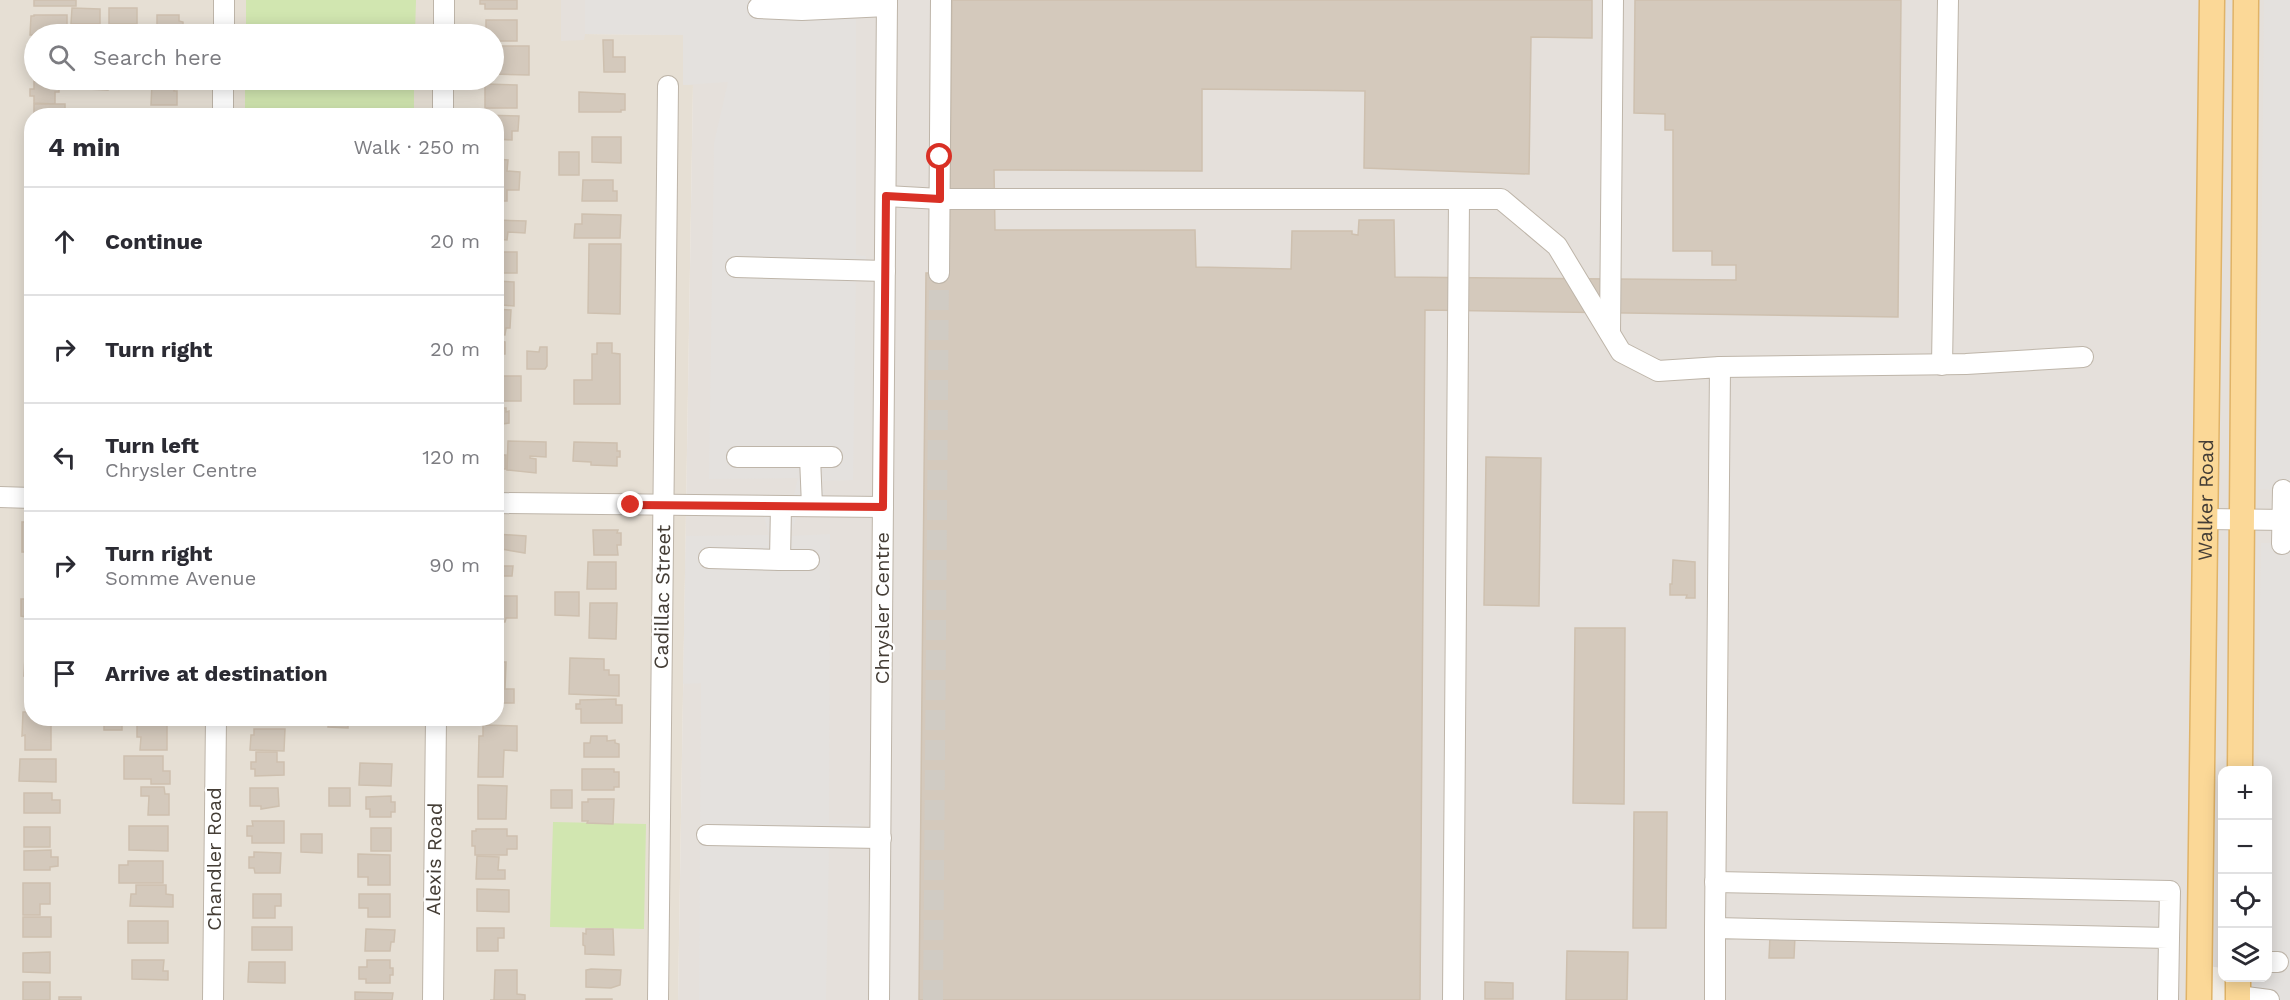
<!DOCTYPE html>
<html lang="en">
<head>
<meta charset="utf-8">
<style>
	:root { --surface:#fff; --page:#f2f2f3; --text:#2b2b33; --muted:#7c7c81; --line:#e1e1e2 }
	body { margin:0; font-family:"Work Sans",sans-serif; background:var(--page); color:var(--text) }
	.controls { position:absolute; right:18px; bottom:18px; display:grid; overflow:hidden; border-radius:12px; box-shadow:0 3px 15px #0003 }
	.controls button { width:54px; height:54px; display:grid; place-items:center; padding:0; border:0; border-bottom:2px solid var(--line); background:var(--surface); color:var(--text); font:30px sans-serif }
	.stop { position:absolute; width:18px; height:18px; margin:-14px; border:4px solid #d93025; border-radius:50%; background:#fff }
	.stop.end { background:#d93025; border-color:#fff; box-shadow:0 2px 6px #0008 }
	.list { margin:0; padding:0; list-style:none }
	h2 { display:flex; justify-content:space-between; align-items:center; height:78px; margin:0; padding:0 24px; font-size:26px }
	h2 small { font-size:20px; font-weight:400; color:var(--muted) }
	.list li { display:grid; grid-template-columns:39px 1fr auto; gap:18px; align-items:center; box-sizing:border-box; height:108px; padding:0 24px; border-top:2px solid var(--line) }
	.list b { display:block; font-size:22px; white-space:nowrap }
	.list p { margin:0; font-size:20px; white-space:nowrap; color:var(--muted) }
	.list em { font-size:20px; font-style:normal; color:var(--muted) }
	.icon { flex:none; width:33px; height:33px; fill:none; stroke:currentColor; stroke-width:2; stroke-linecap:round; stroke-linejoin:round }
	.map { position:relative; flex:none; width:2290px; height:1000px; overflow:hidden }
	.search { position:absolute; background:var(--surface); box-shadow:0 3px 15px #0003; left:24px; top:24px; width:480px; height:66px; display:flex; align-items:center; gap:15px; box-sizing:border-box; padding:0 21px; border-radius:33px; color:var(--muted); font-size:22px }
	.panel { position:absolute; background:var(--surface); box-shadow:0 3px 15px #0003; left:24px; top:108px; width:480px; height:618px; border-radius:24px }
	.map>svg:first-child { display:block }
	.residential { fill:#e6dfd4; fill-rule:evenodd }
	.industrial { fill:#e5e0db }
	.green { fill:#d1e6b0 }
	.parking { fill:#e4e1de }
	.building { fill:#d4c9bc; stroke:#cec0af; stroke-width:1.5 }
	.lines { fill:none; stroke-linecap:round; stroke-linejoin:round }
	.minor-tunnel { stroke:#d0cbc3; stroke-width:20; stroke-dasharray:20 10; stroke-linecap:butt }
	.minor-casing { stroke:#beb5a9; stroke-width:22 }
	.major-casing { stroke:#e0b367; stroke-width:27 }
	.minor { stroke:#fff; stroke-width:20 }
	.major { stroke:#fbd897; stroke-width:24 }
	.route { stroke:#d93025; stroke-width:8 }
	.labels { text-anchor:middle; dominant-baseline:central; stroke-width:4.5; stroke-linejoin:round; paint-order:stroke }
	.street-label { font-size:20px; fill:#453e36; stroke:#fff }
</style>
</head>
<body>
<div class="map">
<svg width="2290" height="1000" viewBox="0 0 2290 1000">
	<rect width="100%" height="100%" fill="#f3eee6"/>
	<path class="residential" d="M0,0H561V41L585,34L683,35V85L693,84L678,1000H0ZM34,34H494V80H34ZM32,116H496V718H32Z"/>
	<path class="industrial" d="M561,0H2290L2268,770H2222V968L2193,964L2192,1000H678L693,85H683V35L585,34L584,40L561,41Z"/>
	<g class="green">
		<path d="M246,0H416L415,34H246Z"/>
		<rect x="245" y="80" width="169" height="35"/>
		<path d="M553,822L646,824L644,929L550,927Z"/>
	</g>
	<g class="parking">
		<path d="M585,0H867V18H856V255L866,256L867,276L856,277L853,480L820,481L826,500L793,499L798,478L709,479L714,143L728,82L683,85V35L585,34Z"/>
		<path d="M2264,0H2290V506L2272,505L2274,490L2259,489Z"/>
		<path d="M763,512L798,513L790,536L830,534L829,824H861V848H829L826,1000H699L701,683L683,684L686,536L769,535Z"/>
		<path d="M2290,527V1000H2246L2245,978H2268V770H2258L2261,543H2272L2270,528Z"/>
	</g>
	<g class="building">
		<rect x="34" y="0" width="42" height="6"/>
		<path d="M480,0H517V9H485V4H480Z"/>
		<path d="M952,0H1592V38L1531,37L1529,174L1364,168L1365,91L1202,89V171L994,170L995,230H1195L1196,267L1291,269L1292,231H1352V234L1358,235L1359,220H1394L1395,277L1736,280V265H1712V251H1673V130H1665V114L1634,113L1635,0H1901L1898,317L1425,310L1420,1000H919L926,273H949Z"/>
		<path d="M72,8L100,9V24H71Z"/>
		<rect x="109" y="8" width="28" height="16"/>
		<path d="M34,15H67V29H65L64,34H34V38V35H30L31,16H34Z"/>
		<path d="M157,15H179V21L183,22V30H179V34H147V28H157Z"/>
		<path d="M486,20H517V41H494V34H486Z"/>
		<path d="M603,40H613V57H625V72H604Z"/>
		<path d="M494,46H529V75L494,74Z"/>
		<path d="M87,80H109L108,90L87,89Z"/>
		<path d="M34,81H59V92H55V104L34,103V96H30V89H34Z"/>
		<path d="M152,83H174V91H177V105H151Z"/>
		<path d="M485,84L517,85V108H485Z"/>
		<path d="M579,92L625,94V110H621V112H579Z"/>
		<rect x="34" y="104" width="31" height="12"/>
		<path d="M480,115L519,116L518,131H512V140L496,139V116Z"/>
		<path d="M592,137H621V163L592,162Z"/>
		<rect x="559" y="152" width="20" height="23"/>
		<path d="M496,159L508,160L507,171L520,172L519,190H507V201H496Z"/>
		<path d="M583,180H613V191H617V201H582Z"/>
		<rect x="27" y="181" width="5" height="21"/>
		<path d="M26,213H32V236L31,229H26Z"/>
		<path d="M582,214L621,215L620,238H574L575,224H582Z"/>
		<path d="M496,220L526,221L525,233L508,232L507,240L496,239Z"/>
		<path d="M589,244H621L620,314L588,313Z"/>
		<rect x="496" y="252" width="21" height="21"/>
		<path d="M496,281L514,282V306L503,305V302L496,301Z"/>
		<path d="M31,303H32V337H30Z"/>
		<path d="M496,309L511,310L510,328H506L505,335L496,334Z"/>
		<path d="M496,341L505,342V354H499L498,364H496Z"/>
		<path d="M597,343H612V353L620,354V404H574V380H592V354H597Z"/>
		<path d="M540,347H547V366L545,369H527V351L539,352Z"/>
		<rect x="30" y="349" width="2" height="34"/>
		<rect x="496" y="376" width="25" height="25"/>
		<path d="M496,408H506V412L509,411V423L496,425Z"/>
		<path d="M496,440H501V455H506V469H497V472Z"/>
		<path d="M508,441L546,442V457L530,456V458L536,459V473L507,470Z"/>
		<path d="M574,442L617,443V451H620V457H617V466L591,465V462L573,461Z"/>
		<path d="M1486,457L1541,458L1539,606L1484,605Z"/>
		<rect x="22" y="522" width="10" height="30"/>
		<path d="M593,530H618L617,533H621V545H617L618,555H594Z"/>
		<path d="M496,534L526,536L525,553L501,549V556H496Z"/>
		<rect x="25" y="560" width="7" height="26"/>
		<path d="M1673,560L1695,562V598H1686L1687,595H1670V584H1672Z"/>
		<path d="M588,562H616V589H587Z"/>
		<path d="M496,566H513L512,576H500V588H496Z"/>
		<path d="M555,592H579V616L555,615Z"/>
		<path d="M26,596H32V618L21,616V599H26Z"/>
		<path d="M496,596H517V618H506L505,622H496Z"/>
		<path d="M590,603H617L616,639L589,638Z"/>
		<rect x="25" y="627" width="7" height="23"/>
		<path d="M1575,628H1625L1624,804L1573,803Z"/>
		<path d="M25,657H32V692L27,691L28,676H24Z"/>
		<path d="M570,658L604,659V670H609V675H619V696L569,694Z"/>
		<path d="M496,662H506L505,689H514V703H496Z"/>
		<path d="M616,699V705H622V723H581V709H576V704H580V700Z"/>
		<path d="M23,712H32V718H51V750H25V735L22,736Z"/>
		<rect x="104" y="718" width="18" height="12"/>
		<path d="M329,718H348V728L328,727Z"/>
		<path d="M137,724L167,725V750H140L141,737H137Z"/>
		<path d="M483,725L517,726V751L504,750L503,777H478L479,736H483Z"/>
		<path d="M254,729H285L284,751L250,750L251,735H254Z"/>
		<path d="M591,736H607V741L615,740V743L619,744V757H584V743H590Z"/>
		<path d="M256,752H277V762H284V775L255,776V769H251V762H256Z"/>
		<path d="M124,756H163V771H170V784H151V779H124Z"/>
		<path d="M20,759H56V782L19,781Z"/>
		<path d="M360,763L392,764L391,786L359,785Z"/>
		<path d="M582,769H614V772H619V787H614V790H582Z"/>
		<path d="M478,785L507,786L506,819H478Z"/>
		<path d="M141,787H164L165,794H169V815H148L149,796H141Z"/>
		<path d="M250,788H278L279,806L261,809V806H250Z"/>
		<rect x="329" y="788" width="21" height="18"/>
		<rect x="551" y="790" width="21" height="18"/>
		<path d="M24,793H52V800H60V813H24Z"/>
		<path d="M391,796V802H395V812H391V817H370V809H366V797Z"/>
		<path d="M588,799H614L613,824L587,823L588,821H582V802H588Z"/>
		<path d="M1634,812H1667L1666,928H1633Z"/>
		<path d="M252,821H284V843H252V836H247V826H253Z"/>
		<path d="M129,826H168V851L129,850Z"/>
		<rect x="24" y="827" width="26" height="20"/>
		<rect x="371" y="828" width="20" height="23"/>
		<path d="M476,829H507V836H517V849H507V855H475V846H472V831H476Z"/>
		<path d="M301,834H322V853L301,852Z"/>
		<path d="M51,850V857H58V866L50,867V870H24V851Z"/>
		<path d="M254,852L281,853L280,873H255L254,868H249V857H254Z"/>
		<path d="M358,854L390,855V885H368V877H358Z"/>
		<path d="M477,856L499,857L498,870H505V879H476Z"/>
		<path d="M128,861H163V883H119V865H128Z"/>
		<path d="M23,883H50V904H40V915H23Z"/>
		<path d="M136,885H166V894L173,895V907L130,906L131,894H136Z"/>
		<path d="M477,889L509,890V912L477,911Z"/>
		<path d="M253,894H281V906H275V918H253Z"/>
		<path d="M359,894H390V917H368V908H359Z"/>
		<rect x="23" y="917" width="28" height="20"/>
		<rect x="128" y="921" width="40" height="22"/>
		<rect x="252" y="927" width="40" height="23"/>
		<path d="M477,928H504V938H498V951H477Z"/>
		<path d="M366,929L395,930L394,942H391L390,951H365Z"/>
		<path d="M586,929H613L614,955L585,954V946L583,945V933L586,934Z"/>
		<path d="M1770,936H1795L1794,958H1769Z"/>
		<path d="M1567,951L1628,952L1627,1000H1566Z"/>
		<path d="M50,952V973L23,972V953Z"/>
		<path d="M132,960H164L163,971H168V980L132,979Z"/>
		<path d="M367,960H390V968H393V975H390V983H366V979H359V967H367Z"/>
		<path d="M249,962H285V983L248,982Z"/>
		<path d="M591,969L621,970L620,985L611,988L586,987V970Z"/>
		<path d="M495,970H517V994L525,995V1000H490H494Z"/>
		<rect x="23" y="982" width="27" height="18"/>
		<path d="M1485,982L1513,983V999H1485Z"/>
		<path d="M355,992L393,993L392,1000H355Z"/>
		<rect x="59" y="997" width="22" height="3"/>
		<rect x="586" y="999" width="26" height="1"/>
	</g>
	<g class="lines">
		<path class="minor-tunnel" d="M933,1000L939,273"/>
		<g class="minor-casing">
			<g id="minor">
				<path d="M758,8L802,10L887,6"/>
				<path d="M224,34V0"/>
				<path d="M444,34V0"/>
				<path d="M223,116V80"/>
				<path d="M443,116V80"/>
				<path d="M886,196L940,199H1501L1557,246L1621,352L1658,371L1720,367L1715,928"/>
				<path d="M736,267L885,271"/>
				<path d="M939,273L941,0"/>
				<path d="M1610,333L1613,0"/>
				<path d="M1942,365L1948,0"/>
				<path d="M1720,367L1966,364L2083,357"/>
				<path d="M737,457H832"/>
				<path d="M810,457L812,506"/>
				<path d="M0,497L32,498"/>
				<path d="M496,503L883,507"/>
				<path d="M781,506L780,560H809"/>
				<path d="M2205,519L2290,520"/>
				<path d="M2282,544L2283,490"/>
				<path d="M709,558L780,560"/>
				<path d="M707,835L881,838"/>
				<path d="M1715,882L2170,891L2169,938"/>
				<path d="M2268,962H2278"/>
				<path d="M2238,996L2269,1000"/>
				<path d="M213,1000L216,718"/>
				<path d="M433,1000L436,718"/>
				<path d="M658,1000L668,86"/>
				<path d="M879,1000L887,0"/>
				<path d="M1453,1000L1459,199"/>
				<path d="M1715,1000V928L2169,938L2168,1000"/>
			</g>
		</g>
		<g class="major-casing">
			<g id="major">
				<path d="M2240,770L2246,0"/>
				<path id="s1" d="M2199,1000L2212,0"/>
				<path d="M2238,1000V978"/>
			</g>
		</g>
		<use href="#minor" class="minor"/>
		<use href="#major" class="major"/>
	</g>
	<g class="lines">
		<path class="route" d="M631,505L883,507L886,196L940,199V157"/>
	</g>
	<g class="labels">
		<g class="street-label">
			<text stroke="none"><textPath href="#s1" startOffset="500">Walker Road</textPath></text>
			<text transform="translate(662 597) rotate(-89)">Cadillac Street</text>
			<text transform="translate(882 608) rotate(-90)">Chrysler Centre</text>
			<text transform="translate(214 859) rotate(-90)">Chandler Road</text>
			<text transform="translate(434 859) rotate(-89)">Alexis Road</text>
		</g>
	</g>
</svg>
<div class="controls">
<button>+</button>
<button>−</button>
<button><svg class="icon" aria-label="locate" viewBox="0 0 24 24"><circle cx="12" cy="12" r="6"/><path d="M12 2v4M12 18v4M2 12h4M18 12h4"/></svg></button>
<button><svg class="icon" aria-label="layers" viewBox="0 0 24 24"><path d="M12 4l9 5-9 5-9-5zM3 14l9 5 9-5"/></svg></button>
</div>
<div class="stop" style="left:940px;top:157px"></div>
<div class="stop end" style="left:631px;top:505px"></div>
<div class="search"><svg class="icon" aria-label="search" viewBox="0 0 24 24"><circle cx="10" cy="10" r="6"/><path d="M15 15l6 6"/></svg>Search here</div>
<section class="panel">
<h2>4 min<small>Walk · 250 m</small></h2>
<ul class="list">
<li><svg class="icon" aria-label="ahead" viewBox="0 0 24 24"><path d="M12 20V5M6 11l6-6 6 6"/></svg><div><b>Continue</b></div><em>20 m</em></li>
<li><svg class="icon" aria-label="right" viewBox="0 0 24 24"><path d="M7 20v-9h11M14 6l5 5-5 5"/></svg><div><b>Turn right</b></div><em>20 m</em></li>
<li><svg class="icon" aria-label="left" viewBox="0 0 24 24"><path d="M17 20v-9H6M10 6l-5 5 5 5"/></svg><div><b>Turn left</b><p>Chrysler Centre</p></div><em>120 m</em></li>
<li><svg class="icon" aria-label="right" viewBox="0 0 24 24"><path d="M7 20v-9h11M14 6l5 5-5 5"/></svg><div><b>Turn right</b><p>Somme Avenue</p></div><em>90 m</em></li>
<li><svg class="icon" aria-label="arrive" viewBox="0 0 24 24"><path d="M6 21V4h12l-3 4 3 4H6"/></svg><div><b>Arrive at destination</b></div></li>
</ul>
</section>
</div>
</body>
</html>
